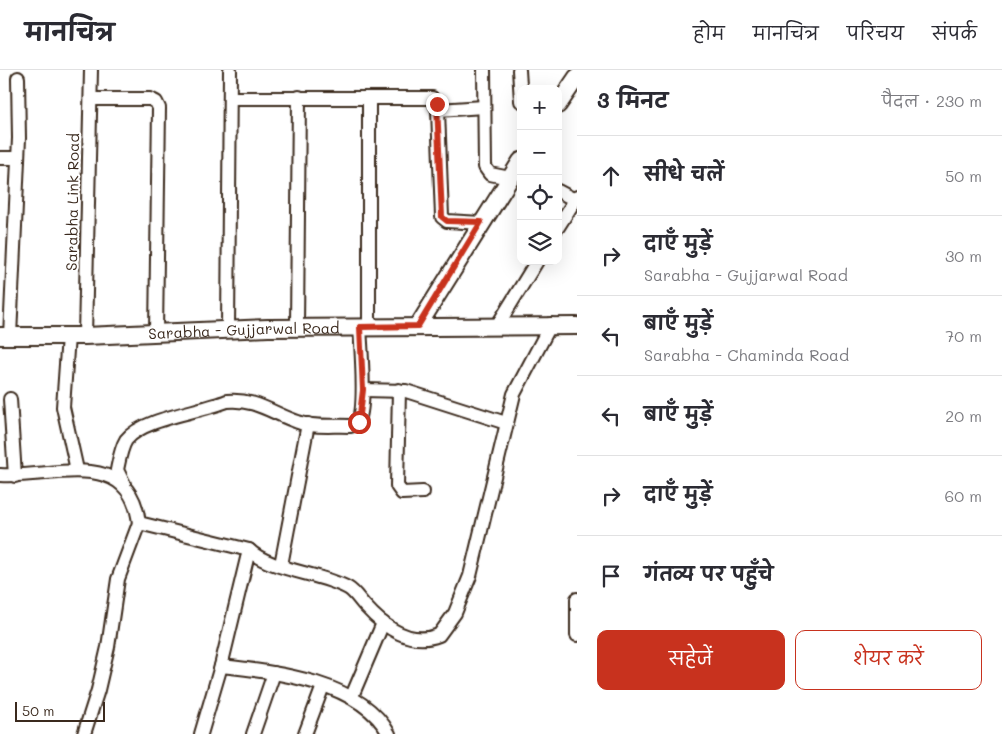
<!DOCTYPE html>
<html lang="hi">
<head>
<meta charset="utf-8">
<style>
	:root { --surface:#fff; --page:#f7f7f7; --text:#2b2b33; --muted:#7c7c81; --line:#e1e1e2; --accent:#c8321e }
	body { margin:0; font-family:Mali,"Playpen Sans Deva",sans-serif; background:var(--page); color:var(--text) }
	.controls { position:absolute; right:15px; top:15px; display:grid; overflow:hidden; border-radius:10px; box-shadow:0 5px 20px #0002 }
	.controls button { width:45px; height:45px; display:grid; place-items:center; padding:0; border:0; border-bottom:1px solid var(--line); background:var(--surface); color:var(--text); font:25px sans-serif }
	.scale { position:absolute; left:15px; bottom:12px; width:90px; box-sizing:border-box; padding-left:5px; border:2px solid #3b2a1e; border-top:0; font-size:14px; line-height:18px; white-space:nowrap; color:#3b2a1e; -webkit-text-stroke:4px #fff; paint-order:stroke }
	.stop { position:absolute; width:15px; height:15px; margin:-11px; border:4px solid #c8321e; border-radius:50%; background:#fff }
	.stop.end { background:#c8321e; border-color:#fff; box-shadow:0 1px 5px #0008 }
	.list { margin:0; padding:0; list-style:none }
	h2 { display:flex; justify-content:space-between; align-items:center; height:65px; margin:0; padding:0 20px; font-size:21px }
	h2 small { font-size:16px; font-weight:400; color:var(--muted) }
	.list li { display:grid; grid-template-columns:32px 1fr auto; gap:15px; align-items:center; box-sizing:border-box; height:80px; padding:0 20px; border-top:1px solid var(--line) }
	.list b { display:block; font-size:19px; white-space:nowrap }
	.list p { margin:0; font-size:16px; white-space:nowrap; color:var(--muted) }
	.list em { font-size:16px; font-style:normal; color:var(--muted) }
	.actions { display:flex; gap:10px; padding:15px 20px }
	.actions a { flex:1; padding:11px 0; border:1px solid var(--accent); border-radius:10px; text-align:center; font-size:18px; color:var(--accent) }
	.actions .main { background:var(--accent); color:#fff }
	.icon { flex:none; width:28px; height:28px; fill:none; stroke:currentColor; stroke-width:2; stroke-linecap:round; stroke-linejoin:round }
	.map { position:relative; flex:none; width:577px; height:664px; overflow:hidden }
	header { display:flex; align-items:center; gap:30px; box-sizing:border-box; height:70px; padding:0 25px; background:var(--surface); border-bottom:1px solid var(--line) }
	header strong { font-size:24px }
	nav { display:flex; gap:28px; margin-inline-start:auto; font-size:18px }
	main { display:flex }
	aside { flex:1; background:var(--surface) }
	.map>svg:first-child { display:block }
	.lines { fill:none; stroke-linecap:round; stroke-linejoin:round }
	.minor-casing { stroke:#3b2a1e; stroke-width:16 }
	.tertiary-casing { stroke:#3b2a1e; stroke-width:20 }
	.minor { stroke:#fff; stroke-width:12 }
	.tertiary { stroke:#fff; stroke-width:16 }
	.route { stroke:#c8321e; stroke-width:6 }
	.labels { text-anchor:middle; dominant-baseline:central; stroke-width:4; stroke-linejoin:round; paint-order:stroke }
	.street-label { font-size:15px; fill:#3b2a1e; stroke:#fff }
</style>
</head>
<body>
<header>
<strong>मानचित्र</strong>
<nav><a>होम</a><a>मानचित्र</a><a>परिचय</a><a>संपर्क</a></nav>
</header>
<main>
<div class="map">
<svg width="577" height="664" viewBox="0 0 577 664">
	<rect width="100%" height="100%" fill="#fff"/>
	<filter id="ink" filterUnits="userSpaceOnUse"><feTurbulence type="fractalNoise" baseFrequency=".02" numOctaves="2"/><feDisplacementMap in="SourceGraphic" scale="10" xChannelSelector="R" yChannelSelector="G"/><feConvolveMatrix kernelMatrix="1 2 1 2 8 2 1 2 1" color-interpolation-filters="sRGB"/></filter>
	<g filter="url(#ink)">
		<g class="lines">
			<g class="minor-casing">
				<g id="minor">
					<path d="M484,0L485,97L490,104L510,108"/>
					<path d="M519,0L521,31"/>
					<path d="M230,28H432L438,40L442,147L447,151L481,153"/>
					<path d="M91,29H150L156,32L159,38L156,263"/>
					<path d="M438,40L484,37"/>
					<path d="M0,88H18"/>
					<path d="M558,121L575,130"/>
					<path d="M558,157L577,127"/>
					<path d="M497,256L537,191"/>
					<path d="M369,257V28"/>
					<path d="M297,258L299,27"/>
					<path d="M228,260L230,0"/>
					<path d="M10,266L19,68L18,8"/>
					<path d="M68,266L63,337L77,400"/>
					<path d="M85,266L91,0"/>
					<path d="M363,320L406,321L506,353"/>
					<path d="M399,320L397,416L402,423L423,422"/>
					<path d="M10,329L15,406"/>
					<path d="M0,405C52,409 130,376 139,453L249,480L221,596C274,602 361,611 389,664"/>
					<path d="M124,414L117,400C119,390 121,378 126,370C143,348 200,342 227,331C254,328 274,344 298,352C313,358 334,355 350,356L357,354C367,342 361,276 360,257"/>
					<path d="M249,480C269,500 321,503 348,518C355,522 360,531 366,537C385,558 411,576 439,565L455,543L470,506L514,324L551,254"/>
					<path d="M281,495L308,354"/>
					<path d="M577,529V565"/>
					<path d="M352,626L383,553"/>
					<path d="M84,664L98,620L108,577L118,509L139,453"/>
					<path d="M201,664L221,596"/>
					<path d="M253,664L274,603"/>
					<path d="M305,664L323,616"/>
				</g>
			</g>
			<g class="tertiary-casing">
				<g id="tertiary">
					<path d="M558,35L577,7"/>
					<path d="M418,256L521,91"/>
					<path id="s1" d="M0,266H85L268,258L577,256"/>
				</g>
			</g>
			<use href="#minor" class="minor"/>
			<use href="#tertiary" class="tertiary"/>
		</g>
	</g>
	<g class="lines" filter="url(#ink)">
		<path class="route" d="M359,352L363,320L360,257L418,256L481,152L447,151L442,147L437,34"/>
	</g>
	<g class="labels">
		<g class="street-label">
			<text transform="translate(72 132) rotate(-89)">Sarabha Link Road</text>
			<text stroke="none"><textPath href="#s1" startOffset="244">Sarabha - Gujjarwal Road</textPath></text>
		</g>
	</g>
</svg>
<div class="controls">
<button>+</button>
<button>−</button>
<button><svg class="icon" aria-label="locate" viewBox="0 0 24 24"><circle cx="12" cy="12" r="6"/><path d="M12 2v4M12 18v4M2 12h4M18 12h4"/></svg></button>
<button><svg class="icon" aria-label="layers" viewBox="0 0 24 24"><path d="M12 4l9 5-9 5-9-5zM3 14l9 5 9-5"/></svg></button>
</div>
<div class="scale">50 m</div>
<div class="stop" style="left:359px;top:352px"></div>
<div class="stop end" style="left:437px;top:34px"></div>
</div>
<aside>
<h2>3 मिनट<small>पैदल · 230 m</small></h2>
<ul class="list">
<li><svg class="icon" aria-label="ahead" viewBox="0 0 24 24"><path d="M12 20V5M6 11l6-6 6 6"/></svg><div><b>सीधे चलें</b></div><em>50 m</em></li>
<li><svg class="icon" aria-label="right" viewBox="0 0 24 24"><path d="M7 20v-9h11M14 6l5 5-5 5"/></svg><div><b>दाएँ मुड़ें</b><p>Sarabha - Gujjarwal Road</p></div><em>30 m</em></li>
<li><svg class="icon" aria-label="left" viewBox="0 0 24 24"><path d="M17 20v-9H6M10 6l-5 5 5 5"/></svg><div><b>बाएँ मुड़ें</b><p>Sarabha - Chaminda Road</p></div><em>70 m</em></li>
<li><svg class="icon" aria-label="left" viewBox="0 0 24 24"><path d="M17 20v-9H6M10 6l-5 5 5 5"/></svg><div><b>बाएँ मुड़ें</b></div><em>20 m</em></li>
<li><svg class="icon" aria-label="right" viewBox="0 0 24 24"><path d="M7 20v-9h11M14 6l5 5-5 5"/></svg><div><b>दाएँ मुड़ें</b></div><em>60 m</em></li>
<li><svg class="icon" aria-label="arrive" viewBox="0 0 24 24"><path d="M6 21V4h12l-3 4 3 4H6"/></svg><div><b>गंतव्य पर पहुँचे</b></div></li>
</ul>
<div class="actions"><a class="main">सहेजें</a><a>शेयर करें</a></div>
</aside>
</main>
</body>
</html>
